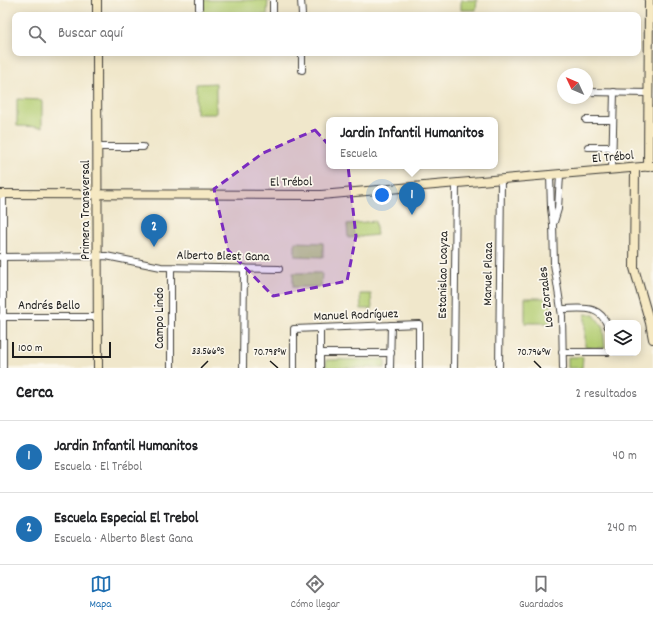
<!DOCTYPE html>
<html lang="es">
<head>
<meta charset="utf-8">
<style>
	:root { --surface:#fff; --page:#f6f6f6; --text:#202124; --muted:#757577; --line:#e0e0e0; --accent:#1f6fb2 }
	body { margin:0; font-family:Dekko,sans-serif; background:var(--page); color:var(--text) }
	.controls { position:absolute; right:12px; bottom:12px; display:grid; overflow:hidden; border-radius:8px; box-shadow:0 2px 10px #0003 }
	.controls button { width:36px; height:36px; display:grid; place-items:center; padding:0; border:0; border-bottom:1px solid var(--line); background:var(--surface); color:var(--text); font:20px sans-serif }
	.compass { position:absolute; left:557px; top:68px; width:36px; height:36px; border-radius:50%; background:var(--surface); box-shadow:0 2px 10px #0003; rotate:314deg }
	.scale { position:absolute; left:12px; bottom:10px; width:99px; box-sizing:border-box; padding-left:4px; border:2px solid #1c1c1c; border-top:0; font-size:11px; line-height:14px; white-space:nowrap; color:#1c1c1c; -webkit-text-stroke:3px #fbf7ec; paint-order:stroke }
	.you { position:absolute; left:382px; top:195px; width:14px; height:14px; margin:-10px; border:3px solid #fff; border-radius:50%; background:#1a73e8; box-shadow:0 0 0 6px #1a73e833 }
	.badge { display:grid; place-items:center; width:26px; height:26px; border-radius:50%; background:var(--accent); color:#fff; font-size:13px; font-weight:700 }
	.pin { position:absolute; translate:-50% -33px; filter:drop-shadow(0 1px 2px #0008) }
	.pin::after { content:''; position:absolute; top:21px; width:14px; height:12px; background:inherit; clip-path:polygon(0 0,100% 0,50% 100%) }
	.popup { position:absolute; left:326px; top:117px; width:172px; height:52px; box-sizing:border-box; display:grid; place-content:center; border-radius:8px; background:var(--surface); filter:drop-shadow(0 1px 3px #0005); font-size:13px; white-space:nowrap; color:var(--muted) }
	.popup b { font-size:15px; color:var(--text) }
	.popup::after { content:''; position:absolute; left:50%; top:100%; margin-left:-8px; border:8px solid transparent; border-top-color:var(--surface) }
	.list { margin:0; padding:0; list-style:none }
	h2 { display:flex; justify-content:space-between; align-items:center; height:52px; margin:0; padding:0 16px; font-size:17px }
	h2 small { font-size:13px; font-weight:400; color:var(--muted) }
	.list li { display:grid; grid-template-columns:26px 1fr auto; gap:12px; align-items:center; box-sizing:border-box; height:72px; padding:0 16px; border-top:1px solid var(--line) }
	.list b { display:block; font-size:15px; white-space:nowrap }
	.list p { margin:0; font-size:13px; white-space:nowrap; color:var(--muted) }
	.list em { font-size:13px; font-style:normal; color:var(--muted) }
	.icon { flex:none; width:22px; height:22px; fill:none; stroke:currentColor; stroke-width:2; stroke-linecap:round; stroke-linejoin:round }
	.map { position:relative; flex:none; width:653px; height:368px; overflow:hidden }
	.search { position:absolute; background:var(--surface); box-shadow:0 2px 10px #0003; left:12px; right:12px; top:12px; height:44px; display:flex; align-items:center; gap:10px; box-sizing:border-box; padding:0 14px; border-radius:8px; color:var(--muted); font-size:15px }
	.sheet { height:196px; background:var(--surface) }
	nav { display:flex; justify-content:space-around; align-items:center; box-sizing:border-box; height:56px; border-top:1px solid var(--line); background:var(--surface); font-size:11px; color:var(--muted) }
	nav a { display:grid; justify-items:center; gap:2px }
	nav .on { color:var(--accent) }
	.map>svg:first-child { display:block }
	.green { fill:#b4ce73; stroke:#687548 }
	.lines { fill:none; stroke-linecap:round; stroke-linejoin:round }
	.street-casing { stroke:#3c3a36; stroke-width:8 }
	.secondary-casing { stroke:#3c3a36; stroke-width:10 }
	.street { stroke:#fff; stroke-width:6 }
	.secondary { stroke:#f6e9c3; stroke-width:8 }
	.marked { fill:#7b2cbf; fill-opacity:0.2; stroke:#7b2cbf; stroke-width:3; stroke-dasharray:8 5; stroke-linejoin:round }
	.ticks { fill:none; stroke:#1c1c1c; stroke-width:1.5 }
	.labels { text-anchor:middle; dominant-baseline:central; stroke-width:3.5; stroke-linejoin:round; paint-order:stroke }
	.street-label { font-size:13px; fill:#1c1c1c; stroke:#fbf7ec }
	.ticks-label { font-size:10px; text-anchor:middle; fill:#1c1c1c; stroke:#fbf7ec; stroke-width:3.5; stroke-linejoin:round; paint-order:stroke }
</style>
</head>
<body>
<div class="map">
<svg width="653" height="368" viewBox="0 0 653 368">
	<rect width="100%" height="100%" fill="#fbf7ec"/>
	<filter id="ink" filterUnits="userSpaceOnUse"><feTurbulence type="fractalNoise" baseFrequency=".025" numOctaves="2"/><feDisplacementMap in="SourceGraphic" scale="8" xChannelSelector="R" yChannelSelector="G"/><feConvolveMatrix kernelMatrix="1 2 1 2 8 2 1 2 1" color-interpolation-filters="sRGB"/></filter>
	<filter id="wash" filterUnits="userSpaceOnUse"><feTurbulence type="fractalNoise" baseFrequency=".012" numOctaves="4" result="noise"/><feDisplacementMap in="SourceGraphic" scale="16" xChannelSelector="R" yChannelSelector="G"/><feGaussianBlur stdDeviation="0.9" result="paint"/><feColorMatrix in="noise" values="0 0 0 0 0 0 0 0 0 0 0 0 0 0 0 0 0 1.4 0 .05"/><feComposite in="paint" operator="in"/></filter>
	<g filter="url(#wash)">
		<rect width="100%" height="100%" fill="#f0e7cb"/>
		<g class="green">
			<path d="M203,0H268L267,15H203Z"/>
			<path d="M461,0H477L476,10H461Z"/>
			<path d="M216,83V114H196V84Z"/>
			<path d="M17,99L42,100V127L17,126Z"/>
			<path d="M375,221L377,235L348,238L347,224Z"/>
			<path d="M295,242L323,243V257L295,256Z"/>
			<path d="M293,273H322L321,287H293Z"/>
			<path d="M360,294H371L372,309H361Z"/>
			<rect x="525" y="298" width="26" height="25"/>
			<path d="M585,314L594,315L603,327L605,348L585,347Z"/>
			<path d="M568,357H583L582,368H568Z"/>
			<path d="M385,359V368H326V360Z"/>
		</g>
	</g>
	<g filter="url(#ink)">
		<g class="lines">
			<g class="street-casing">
				<g id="street">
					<path d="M301,0L302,15"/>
					<path d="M199,15V0"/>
					<path d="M273,15V0"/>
					<path d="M302,53V70"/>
					<path d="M587,92L649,93"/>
					<path d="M586,120H613"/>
					<path d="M98,147H143"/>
					<path d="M588,147H612"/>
					<path d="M612,170L614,92"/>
					<path d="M550,176L551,208L553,224L554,264L562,316L563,368"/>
					<path d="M3,194V368"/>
					<path d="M554,222L558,209L560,175"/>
					<path d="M0,257L106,256L161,267L279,269"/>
					<path d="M171,268V368"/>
					<path d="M561,309C580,309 600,303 608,327"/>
					<path d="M0,317H98"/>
					<path d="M320,328V368"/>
					<path d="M562,352H608"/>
					<path d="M320,353H391"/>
					<path d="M243,368L244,268"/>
					<path d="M294,368V329L419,324V368"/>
					<path d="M390,368L391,325"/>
					<path d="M454,368L456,183"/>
					<path d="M499,368L501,180"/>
				</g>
			</g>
			<g class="secondary-casing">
				<g id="secondary">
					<path d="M97,0V15"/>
					<path d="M97,53L98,368"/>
					<path d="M648,167L649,0"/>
					<path d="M635,168L634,268L650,323L653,339"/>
					<path d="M0,194L321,195L653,166"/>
				</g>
			</g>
			<use href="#street" class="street"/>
			<use href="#secondary" class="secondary"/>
		</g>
	</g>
	<path class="marked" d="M315,130L348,166L356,236L347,281L273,296L228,250L214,189L263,153Z"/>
	<path class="ticks" d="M270,361L278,368M534,361L541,368M201,368L208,361"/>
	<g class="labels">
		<g class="street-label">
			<text transform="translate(613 158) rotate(-5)">El Trébol</text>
			<text transform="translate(291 183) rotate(-1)">El Trébol</text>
			<text transform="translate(86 210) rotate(-90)">Primera Transversal</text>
			<text transform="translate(223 257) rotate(1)">Alberto Blest Gana</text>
			<text transform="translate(489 274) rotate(-89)">Manuel Plaza</text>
			<text transform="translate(444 275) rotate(-89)">Estanislao Loayza</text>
			<text transform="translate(547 297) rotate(-96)">Los Zorzales</text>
			<text x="49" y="306">Andrés Bello</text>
			<text transform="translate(356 316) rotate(-2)">Manuel Rodríguez</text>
			<text transform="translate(160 318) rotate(-90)">Campo Lindo</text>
		</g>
	</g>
	<g class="ticks-label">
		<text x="208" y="354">33.566°S</text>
		<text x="270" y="355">70.798°W</text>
		<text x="534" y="355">70.796°W</text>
	</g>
</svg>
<div class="controls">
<button><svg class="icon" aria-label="layers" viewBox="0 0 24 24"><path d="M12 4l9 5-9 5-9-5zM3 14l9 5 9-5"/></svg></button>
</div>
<svg class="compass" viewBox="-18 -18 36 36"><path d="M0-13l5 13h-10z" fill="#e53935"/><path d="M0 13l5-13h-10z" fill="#757577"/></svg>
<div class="scale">100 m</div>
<div class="you"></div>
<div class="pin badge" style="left:412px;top:215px">1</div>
<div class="popup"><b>Jardin Infantil Humanitos</b>Escuela</div>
<div class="pin badge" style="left:154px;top:247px">2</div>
<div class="search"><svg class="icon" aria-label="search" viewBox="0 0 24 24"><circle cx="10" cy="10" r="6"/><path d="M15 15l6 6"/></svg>Buscar aquí</div>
</div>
<section class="sheet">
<h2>Cerca<small>2 resultados</small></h2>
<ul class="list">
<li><span class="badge">1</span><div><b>Jardin Infantil Humanitos</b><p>Escuela · El Trébol</p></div><em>40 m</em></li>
<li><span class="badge">2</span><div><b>Escuela Especial El Trebol</b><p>Escuela · Alberto Blest Gana</p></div><em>240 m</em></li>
</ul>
</section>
<nav>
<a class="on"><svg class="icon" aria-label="map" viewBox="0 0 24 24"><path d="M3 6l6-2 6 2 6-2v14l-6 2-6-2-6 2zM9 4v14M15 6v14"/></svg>Mapa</a>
<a><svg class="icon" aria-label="directions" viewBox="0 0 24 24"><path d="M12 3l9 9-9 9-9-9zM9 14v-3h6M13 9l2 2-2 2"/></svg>Cómo llegar</a>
<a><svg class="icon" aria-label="saved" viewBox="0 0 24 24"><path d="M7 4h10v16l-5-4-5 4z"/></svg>Guardados</a>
</nav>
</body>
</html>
